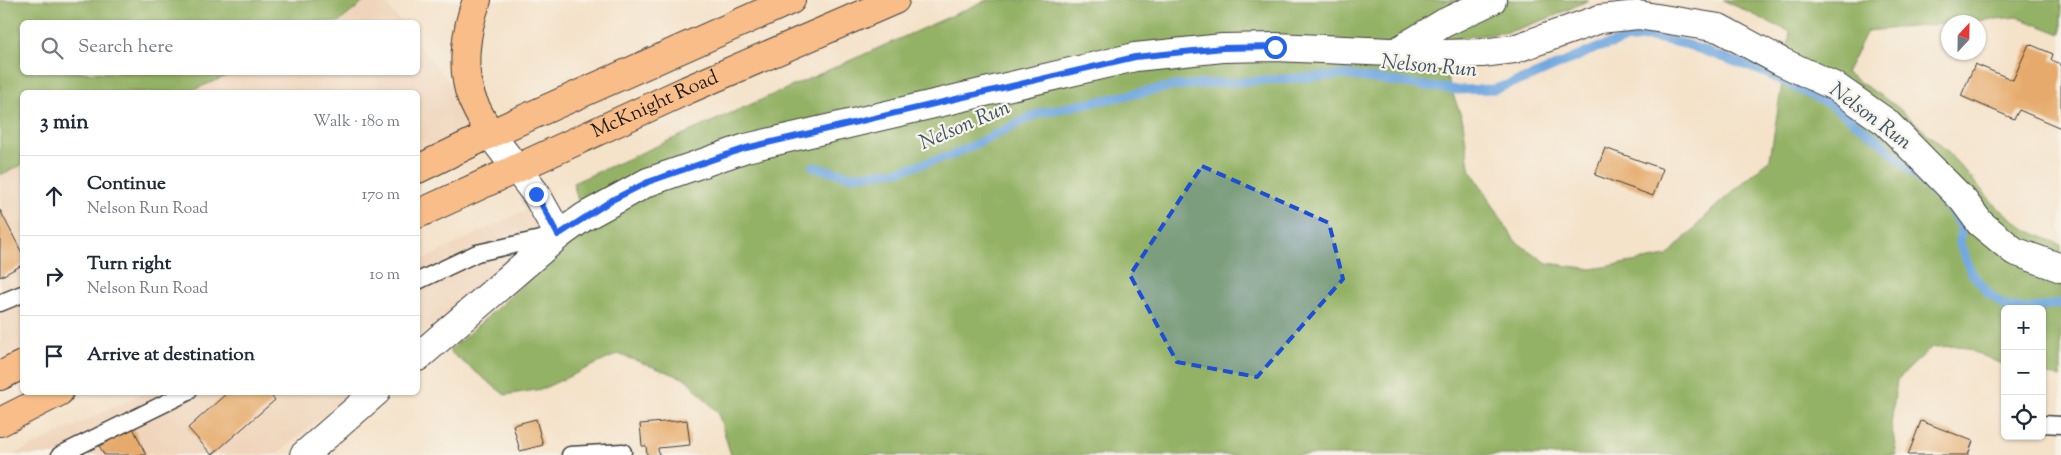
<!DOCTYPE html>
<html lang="en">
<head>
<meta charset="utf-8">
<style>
	:root { --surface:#fff; --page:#f6f6f7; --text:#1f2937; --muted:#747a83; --line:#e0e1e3 }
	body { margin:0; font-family:"Sorts Mill Goudy",serif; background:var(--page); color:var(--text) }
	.controls { position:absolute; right:15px; bottom:15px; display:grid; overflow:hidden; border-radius:8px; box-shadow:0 1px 4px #0004 }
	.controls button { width:45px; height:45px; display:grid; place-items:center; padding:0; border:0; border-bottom:1px solid var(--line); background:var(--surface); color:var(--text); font:25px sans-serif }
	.compass { position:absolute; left:1941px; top:15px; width:45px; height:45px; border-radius:50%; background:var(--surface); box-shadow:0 1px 4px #0004; rotate:22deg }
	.stop { position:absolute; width:15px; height:15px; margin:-11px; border:4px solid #2563eb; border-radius:50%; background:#fff }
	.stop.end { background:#2563eb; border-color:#fff; box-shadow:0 1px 5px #0008 }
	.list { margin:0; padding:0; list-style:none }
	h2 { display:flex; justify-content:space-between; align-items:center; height:65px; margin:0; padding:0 20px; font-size:21px }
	h2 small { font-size:16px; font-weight:400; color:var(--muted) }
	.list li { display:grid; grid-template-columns:32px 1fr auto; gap:15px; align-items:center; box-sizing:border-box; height:80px; padding:0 20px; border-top:1px solid var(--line) }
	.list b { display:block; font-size:19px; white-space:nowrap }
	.list p { margin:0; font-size:16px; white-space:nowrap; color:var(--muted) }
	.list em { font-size:16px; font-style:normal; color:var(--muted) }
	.icon { flex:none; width:28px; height:28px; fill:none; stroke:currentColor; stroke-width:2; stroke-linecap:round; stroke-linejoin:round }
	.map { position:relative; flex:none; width:2061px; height:455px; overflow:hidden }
	.search { position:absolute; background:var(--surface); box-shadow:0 1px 4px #0004; left:20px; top:20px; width:400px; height:55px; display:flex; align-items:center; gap:12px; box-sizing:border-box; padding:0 18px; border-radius:8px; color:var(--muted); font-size:19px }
	.panel { position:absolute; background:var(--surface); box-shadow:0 1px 4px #0004; left:20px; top:90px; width:400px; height:305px; border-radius:8px }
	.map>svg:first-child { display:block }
	.built { fill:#f0d5bc }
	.forest { fill:#94b266; stroke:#586741 }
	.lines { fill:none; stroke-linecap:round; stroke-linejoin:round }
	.stream { stroke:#72a9e0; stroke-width:9 }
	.building { fill:#e6ab6c }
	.lane-casing { stroke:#3c3a36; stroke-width:19 }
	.street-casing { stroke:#3c3a36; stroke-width:30 }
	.highway-casing { stroke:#3c3a36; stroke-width:30 }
	.lane { stroke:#fff; stroke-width:16 }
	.street { stroke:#fff; stroke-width:28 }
	.highway { stroke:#f8bd89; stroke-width:28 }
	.route { stroke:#2563eb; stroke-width:6 }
	.marked { fill:#1d4ed8; fill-opacity:0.2; stroke:#1d4ed8; stroke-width:4; stroke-dasharray:10 6; stroke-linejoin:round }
	.labels { text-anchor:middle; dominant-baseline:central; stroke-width:4.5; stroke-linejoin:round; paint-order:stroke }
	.street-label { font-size:20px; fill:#1c1c1c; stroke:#f7f3e8 }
	.water-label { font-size:21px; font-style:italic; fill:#3e546a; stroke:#f7f3e8 }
</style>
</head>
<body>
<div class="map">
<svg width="2061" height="455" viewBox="0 0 2061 455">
	<rect width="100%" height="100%" fill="#f7f3e8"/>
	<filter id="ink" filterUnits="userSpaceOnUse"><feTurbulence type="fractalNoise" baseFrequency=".02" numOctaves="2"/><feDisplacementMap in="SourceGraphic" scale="10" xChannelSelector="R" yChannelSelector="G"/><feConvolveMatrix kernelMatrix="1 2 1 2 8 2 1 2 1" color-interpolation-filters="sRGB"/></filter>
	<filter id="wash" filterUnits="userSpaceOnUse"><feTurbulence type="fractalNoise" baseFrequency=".0096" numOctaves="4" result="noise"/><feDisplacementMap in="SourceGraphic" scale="20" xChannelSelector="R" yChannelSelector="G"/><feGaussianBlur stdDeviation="1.12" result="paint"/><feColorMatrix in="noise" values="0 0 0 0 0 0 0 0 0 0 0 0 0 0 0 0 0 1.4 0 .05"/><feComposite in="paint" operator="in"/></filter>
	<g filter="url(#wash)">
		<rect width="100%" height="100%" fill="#f4e2c9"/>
		<g class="built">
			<path d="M366,0H383L401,22H339Z"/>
			<path d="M418,43L490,134L418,169V92H188L234,73L418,72Z"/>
			<path d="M22,165V365L0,376V175Z"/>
			<path d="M531,207L543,233L418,337V262Z"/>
			<path d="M144,393H351L276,455H13Z"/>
		</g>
		<g class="forest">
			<path d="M0,0H366L339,22H22V72L234,73L188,92H22V165L0,175Z"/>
			<path d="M987,0H1589L1552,17L1509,32L1444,40L1438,54L1463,121L1469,167L1515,241L1547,263L1592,269L1667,256L1714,208L1770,159L1790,32L1723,0H2061V34L2017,17L1867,31L1846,73L1896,106L1944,148L1996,206L2027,230L2061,245V377L2042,374V309H2005V365L1960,346L1932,347L1897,380L1891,424L1897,455H731L718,413L686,379L618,354L542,389L505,395L449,351L586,229L573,183Z"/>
		</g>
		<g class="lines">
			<g class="stream">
				<path d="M813,167L851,176L898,171L953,155L1039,113L1174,86L1344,75L1457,90L1495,89L1533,76L1597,48L1625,40L1651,37L1685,44L1764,72L1833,106L1880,141L1950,209L1961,226L1960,244L1971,272L1988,293L2005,306L2024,309"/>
				<path d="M2028,309L2061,303"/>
			</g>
		</g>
		<g id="blocks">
			<g class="building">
				<path d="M2029,44L2053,54L2051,60L2061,64V128L2019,110L2014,119L1961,96L1975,64L2013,80Z"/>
				<path d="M1605,148L1663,169L1653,196L1595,175Z"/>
				<path d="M0,210L22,253V265L0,277Z"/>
				<path d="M228,392H268L275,400L212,455L188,428Z"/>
				<path d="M128,417L146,455H104L93,433Z"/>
				<path d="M536,419L543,445L520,451L513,425Z"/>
				<path d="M687,420L690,445L658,448L659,455H647L646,446H642L640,424Z"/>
				<path d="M1921,421L1973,441L1968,455H1908Z"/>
			</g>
		</g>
	</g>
	<g filter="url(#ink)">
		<use href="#blocks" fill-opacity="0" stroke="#3c3a36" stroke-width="1"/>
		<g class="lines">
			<g class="lane-casing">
				<g id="lane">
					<path d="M418,281L477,253L554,236"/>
					<path d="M0,303L22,294"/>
					<path d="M2042,424L2061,425"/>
					<path d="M60,455L188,392"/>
					<path d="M570,455L623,452"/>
				</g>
			</g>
			<g class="street-casing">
				<g id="street">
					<path d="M1396,52L1444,23L1492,0"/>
					<path d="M490,134L536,194L559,235"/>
					<path d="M418,357L559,235L584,217L648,182L746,148L1135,57L1223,48L1275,47L1438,54L1482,53L1514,49L1600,19L1638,15L1719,28L1780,61L1836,87L1886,122L1963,200L1980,223L2014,251L2061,268"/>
					<path d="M304,455L376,392"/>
				</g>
			</g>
			<g class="highway-casing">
				<g id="highway">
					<path d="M477,0C466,29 460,70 472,99C477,111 484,123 490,134"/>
					<path d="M418,169L490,134L791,0"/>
					<path id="s1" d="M418,214L687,90L895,0"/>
					<path d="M0,376L22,365"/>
					<path d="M0,422L59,392"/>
				</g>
			</g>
			<use href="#lane" class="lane"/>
			<use href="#street" class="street"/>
			<use href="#highway" class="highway"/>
		</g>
	</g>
	<g class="lines" filter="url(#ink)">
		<path class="route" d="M536,194L558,235L612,200L648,182L746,148L1135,57L1223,48L1275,47"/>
	</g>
	<path class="marked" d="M1202,166L1329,223L1343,279L1257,377L1177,362L1130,275Z"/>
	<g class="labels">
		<g class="street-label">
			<text stroke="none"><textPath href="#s1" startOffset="261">McKnight Road</textPath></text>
		</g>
		<g class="water-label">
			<text transform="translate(1429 67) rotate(5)">Nelson Run</text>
			<text transform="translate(1870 117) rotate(37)">Nelson Run</text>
			<text transform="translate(965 126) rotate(-23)">Nelson Run</text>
		</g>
	</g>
</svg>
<div class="controls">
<button>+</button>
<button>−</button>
<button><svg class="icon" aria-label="locate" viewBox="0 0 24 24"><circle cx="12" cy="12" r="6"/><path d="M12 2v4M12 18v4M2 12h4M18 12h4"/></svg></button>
</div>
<svg class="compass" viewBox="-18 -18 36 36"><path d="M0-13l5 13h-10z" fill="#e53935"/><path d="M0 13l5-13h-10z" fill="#747a83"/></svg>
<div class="stop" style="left:1275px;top:47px"></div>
<div class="stop end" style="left:536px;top:194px"></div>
<div class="search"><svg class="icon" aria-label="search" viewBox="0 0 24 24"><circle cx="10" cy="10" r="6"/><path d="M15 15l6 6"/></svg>Search here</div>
<section class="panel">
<h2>3 min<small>Walk · 180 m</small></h2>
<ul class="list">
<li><svg class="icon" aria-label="ahead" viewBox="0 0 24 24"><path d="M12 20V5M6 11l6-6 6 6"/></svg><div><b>Continue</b><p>Nelson Run Road</p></div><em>170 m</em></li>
<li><svg class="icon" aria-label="right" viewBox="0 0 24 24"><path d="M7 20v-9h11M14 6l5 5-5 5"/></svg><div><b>Turn right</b><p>Nelson Run Road</p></div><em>10 m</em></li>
<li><svg class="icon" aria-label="arrive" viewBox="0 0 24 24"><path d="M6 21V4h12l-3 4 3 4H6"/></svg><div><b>Arrive at destination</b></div></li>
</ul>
</section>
</div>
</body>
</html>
